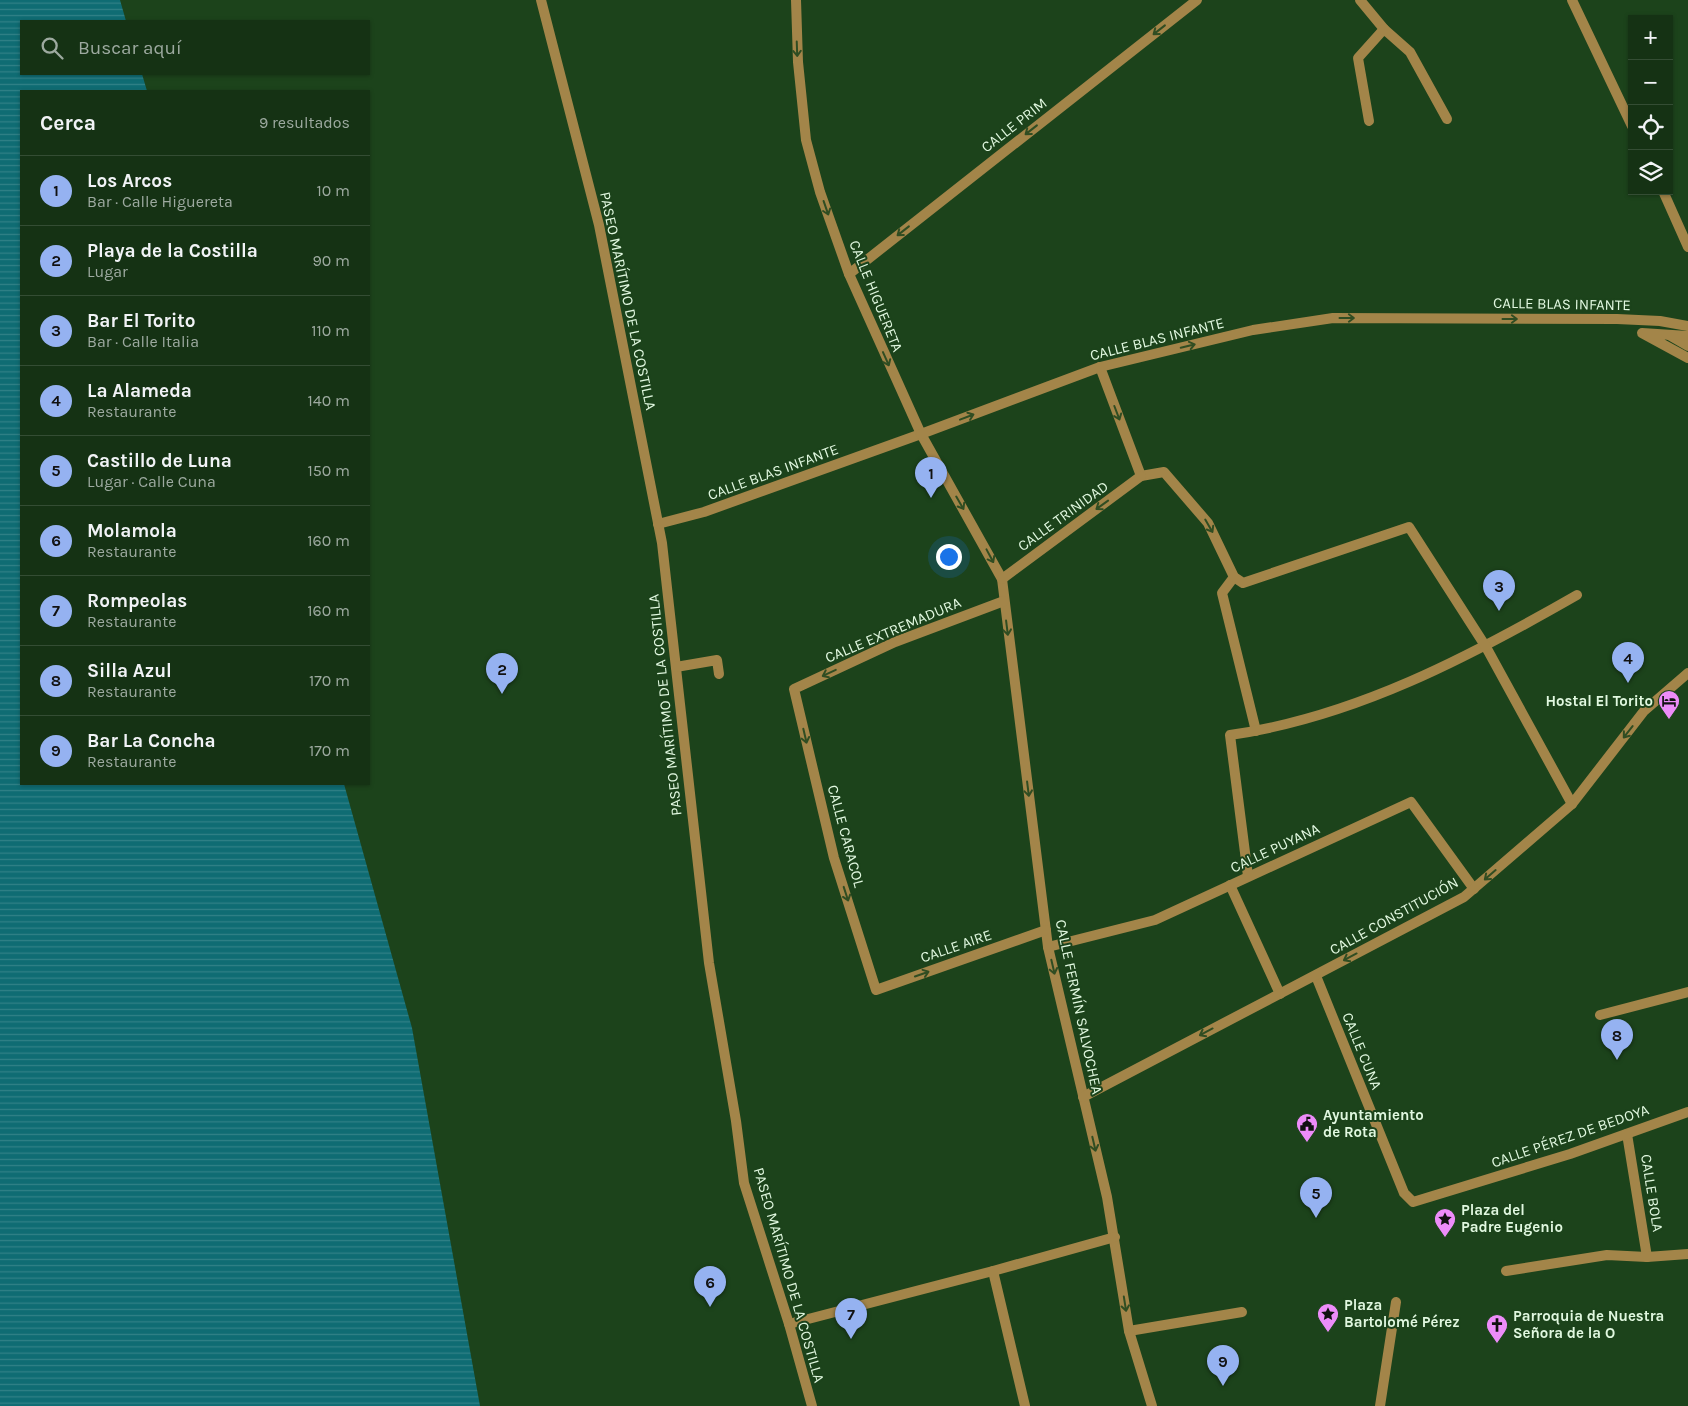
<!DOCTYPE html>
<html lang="es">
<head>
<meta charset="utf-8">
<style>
	:root { --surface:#153214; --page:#1e3a1d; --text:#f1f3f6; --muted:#9daaa0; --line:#344d34; --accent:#95b2f1 }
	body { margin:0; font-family:Karla,sans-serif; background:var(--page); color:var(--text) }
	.controls { position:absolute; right:15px; top:15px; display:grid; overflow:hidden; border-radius:0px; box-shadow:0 1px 4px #0004 }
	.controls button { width:45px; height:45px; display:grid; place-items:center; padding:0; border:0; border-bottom:1px solid var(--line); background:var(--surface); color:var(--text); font:25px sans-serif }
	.you { position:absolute; left:948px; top:556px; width:18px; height:18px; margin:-12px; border:4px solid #fff; border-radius:50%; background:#1a73e8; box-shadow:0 0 0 8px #1a73e833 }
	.badge { display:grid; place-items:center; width:32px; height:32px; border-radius:50%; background:var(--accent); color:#111; font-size:16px; font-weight:700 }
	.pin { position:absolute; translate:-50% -41px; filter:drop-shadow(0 1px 2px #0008) }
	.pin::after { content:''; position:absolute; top:26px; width:18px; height:15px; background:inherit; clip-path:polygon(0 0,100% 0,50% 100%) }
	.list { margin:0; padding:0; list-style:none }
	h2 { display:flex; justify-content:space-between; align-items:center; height:65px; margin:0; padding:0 20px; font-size:21px }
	h2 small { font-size:16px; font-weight:400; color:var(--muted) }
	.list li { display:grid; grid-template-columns:32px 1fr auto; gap:15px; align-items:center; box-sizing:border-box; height:70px; padding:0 20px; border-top:1px solid var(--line) }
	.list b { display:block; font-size:19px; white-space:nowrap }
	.list p { margin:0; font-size:16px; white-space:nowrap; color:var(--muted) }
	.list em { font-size:16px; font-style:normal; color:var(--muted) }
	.icon { flex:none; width:28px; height:28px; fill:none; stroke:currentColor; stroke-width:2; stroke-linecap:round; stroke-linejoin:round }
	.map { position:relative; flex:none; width:1688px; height:1406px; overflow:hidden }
	.search { position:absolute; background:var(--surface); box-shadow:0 1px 4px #0004; left:20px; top:20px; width:350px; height:55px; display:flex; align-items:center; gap:12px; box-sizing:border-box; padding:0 18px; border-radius:0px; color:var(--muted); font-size:19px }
	.panel { position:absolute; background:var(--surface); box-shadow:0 1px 4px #0004; left:20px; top:90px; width:350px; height:695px; border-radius:0px }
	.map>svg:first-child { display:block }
	.water { fill:url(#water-rules) }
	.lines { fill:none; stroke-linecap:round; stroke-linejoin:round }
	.pedestrian { stroke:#a38549; stroke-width:10 }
	.minor { stroke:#a38549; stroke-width:10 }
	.oneway { stroke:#304d22 }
	.labels { text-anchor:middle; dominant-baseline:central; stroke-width:4; stroke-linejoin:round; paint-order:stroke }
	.street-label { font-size:15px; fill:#e1f8e0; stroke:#1c431b }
	.poi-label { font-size:15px; font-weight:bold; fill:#e1f8e0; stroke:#1c431b; text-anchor:start }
</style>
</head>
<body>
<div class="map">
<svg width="1688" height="1406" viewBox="0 0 1688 1406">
	<defs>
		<pattern id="water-rules" width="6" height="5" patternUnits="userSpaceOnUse" patternTransform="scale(1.25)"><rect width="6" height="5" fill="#0f6c73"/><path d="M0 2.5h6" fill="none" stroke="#328287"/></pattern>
	</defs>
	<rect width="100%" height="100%" fill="#1c431b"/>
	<path class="water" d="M0,0H120L126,21H21V74H142L147,91H21V784H344L412,1028L480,1406H0Z"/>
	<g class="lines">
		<g class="pedestrian">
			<path d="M541,0L599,225L662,543L709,963L736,1121L744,1183L789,1324L812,1406"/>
			<path d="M1572,0L1632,126"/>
			<path d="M1663,191L1688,247"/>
			<path d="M1669,335L1688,346"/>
			<path d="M1688,336L1642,333L1688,358"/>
			<path d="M658,524L704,512L921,434"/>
			<path d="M1234,577L1222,593L1256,731"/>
			<path d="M676,667L717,660L719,674"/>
			<path d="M1248,876L1230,735C1355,717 1469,657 1577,595"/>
			<path d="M1230,885L1280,994"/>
			<path d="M1048,947L1155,920L1411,802L1474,889"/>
			<path d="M1600,1015L1688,992"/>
			<path d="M1627,1134L1647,1257"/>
			<path d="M789,1324L993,1271"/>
			<path d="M1129,1331L1242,1312"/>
		</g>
		<g class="minor">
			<path d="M796,0L798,62L806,140L820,192L849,274L921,434L1002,579L1048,947L1107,1197L1129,1331L1152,1406"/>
			<path d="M1360,0L1384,29"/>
			<path d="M1369,121L1358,58L1384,29L1410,52L1447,119"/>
			<path d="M849,274L1197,0"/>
			<path d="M1100,367L1141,476L1164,472L1208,523L1234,577L1243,583L1409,527L1486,647L1572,804"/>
			<path d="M921,434L1100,367L1253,330L1333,318L1617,319L1660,321L1688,326"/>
			<path d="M1002,579L1141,476"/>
			<path d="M1004,601L895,642L794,689L834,858L876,990L1046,930"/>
			<path d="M1316,976L1404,1193L1413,1202L1570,1154L1688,1112"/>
			<path d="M1083,1097L1464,897L1572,804L1644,711L1688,673"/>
			<path d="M1506,1271L1607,1255L1647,1257L1688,1254"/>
			<path d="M1025,1406L993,1271L1115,1237"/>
			<path d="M1380,1406L1396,1302"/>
		</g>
	</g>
	<defs><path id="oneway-shaft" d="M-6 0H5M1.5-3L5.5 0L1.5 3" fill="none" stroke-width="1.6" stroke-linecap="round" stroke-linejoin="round" transform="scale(1.25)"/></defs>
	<g class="oneway">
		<use href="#oneway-shaft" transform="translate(1159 30) rotate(142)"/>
		<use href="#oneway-shaft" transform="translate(797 49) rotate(88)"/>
		<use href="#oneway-shaft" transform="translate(1031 130) rotate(142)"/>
		<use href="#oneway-shaft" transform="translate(826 208) rotate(71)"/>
		<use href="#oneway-shaft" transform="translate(903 231) rotate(142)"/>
		<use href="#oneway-shaft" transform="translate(1347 318)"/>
		<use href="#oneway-shaft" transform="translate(1510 319)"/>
		<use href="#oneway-shaft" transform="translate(1188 346) rotate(-14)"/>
		<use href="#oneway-shaft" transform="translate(886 359) rotate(66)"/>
		<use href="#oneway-shaft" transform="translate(1117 413) rotate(69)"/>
		<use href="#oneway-shaft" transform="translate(967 417) rotate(-21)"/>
		<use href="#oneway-shaft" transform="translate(960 503) rotate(60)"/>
		<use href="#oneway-shaft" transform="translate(1102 505) rotate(144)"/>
		<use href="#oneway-shaft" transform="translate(1209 526) rotate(60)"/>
		<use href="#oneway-shaft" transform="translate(990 556) rotate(62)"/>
		<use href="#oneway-shaft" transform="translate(1007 628) rotate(83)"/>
		<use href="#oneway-shaft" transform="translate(829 673) rotate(155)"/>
		<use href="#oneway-shaft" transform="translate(1628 732) rotate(128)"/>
		<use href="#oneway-shaft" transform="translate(805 736) rotate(77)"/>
		<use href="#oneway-shaft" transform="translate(1028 789) rotate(83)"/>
		<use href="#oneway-shaft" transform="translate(1490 875) rotate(139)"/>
		<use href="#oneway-shaft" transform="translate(846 894) rotate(72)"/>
		<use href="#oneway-shaft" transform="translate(1350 957) rotate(152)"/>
		<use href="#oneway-shaft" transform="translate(1053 967) rotate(77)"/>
		<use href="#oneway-shaft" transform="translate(922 974) rotate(-19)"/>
		<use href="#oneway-shaft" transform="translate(1206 1032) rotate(152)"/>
		<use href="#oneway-shaft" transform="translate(1094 1144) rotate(77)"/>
		<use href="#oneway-shaft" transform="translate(1125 1304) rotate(81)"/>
	</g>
	<defs>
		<g id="hotel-pin" transform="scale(1.125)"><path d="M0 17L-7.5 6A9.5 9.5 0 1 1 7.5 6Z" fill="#ed8cf9" stroke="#1c431b"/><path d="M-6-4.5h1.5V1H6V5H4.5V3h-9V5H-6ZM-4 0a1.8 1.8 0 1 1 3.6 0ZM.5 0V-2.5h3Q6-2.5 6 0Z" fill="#111"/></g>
		<g id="civic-pin" transform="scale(1.125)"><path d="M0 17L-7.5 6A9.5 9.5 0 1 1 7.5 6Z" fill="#ed8cf9" stroke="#1c431b"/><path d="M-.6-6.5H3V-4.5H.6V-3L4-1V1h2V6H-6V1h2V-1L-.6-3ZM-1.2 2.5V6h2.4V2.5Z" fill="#111"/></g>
		<g id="sight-pin" transform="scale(1.125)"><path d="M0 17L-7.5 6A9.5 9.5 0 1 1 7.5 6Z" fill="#ed8cf9" stroke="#1c431b"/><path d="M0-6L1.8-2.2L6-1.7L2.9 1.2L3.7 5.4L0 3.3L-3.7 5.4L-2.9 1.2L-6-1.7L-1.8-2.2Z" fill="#111"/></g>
		<g id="church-pin" transform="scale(1.125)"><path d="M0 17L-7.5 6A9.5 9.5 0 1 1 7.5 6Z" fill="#ed8cf9" stroke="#1c431b"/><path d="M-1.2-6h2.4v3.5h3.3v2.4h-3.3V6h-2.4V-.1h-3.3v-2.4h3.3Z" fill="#111"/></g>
	</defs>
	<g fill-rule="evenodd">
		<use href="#hotel-pin" x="1669" y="701"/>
		<use href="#civic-pin" x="1307" y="1124"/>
		<use href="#sight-pin" x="1445" y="1219"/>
		<use href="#sight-pin" x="1328" y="1314"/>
		<use href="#church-pin" x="1497" y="1325"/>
	</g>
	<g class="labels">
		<g class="street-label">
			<text transform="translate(1014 125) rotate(-38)">CALLE PRIM</text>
			<text transform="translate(876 296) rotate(68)">CALLE HIGUERETA</text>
			<text transform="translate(628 301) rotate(78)">PASEO MARÍTIMO DE LA COSTILLA</text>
			<text transform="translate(1562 304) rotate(1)">CALLE BLAS INFANTE</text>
			<text transform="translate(1157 339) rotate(-14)">CALLE BLAS INFANTE</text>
			<text transform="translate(773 472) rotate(-20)">CALLE BLAS INFANTE</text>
			<text transform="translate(1063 516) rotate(-36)">CALLE TRINIDAD</text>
			<text transform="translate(893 630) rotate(-23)">CALLE EXTREMADURA</text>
			<text transform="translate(665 705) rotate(-96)">PASEO MARÍTIMO DE LA COSTILLA</text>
			<text transform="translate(846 836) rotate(75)">CALLE CARACOL</text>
			<text transform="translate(1275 848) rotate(-25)">CALLE PUYANA</text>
			<text transform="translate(1394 916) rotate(-29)">CALLE CONSTITUCIÓN</text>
			<text transform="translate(956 946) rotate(-19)">CALLE AIRE</text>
			<text transform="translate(1079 1007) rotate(78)">CALLE FERMÍN SALVOCHEA</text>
			<text transform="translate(1362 1051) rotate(68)">CALLE CUNA</text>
			<text transform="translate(1570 1136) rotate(-19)">CALLE PÉREZ DE BEDOYA</text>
			<text transform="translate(1652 1193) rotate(81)">CALLE BOLA</text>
			<text transform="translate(789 1275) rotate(74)">PASEO MARÍTIMO DE LA COSTILLA</text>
		</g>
		<g class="poi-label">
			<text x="1653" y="701" text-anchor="end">Hostal El Torito</text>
			<text x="1323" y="1115">Ayuntamiento<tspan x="1323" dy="17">de Rota</tspan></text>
			<text x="1461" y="1210">Plaza del<tspan x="1461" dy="17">Padre Eugenio</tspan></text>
			<text x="1344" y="1305">Plaza<tspan x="1344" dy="17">Bartolomé Pérez</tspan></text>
			<text x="1513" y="1316">Parroquia de Nuestra<tspan x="1513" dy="17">Señora de la O</tspan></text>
		</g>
	</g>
</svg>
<div class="controls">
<button>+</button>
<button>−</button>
<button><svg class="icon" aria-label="locate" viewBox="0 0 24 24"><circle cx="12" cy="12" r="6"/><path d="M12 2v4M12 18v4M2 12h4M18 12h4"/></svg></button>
<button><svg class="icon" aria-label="layers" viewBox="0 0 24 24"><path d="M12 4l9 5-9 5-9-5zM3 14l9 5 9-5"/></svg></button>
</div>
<div class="you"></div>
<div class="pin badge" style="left:931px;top:498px">1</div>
<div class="pin badge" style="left:502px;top:694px">2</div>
<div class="pin badge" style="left:1499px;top:611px">3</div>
<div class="pin badge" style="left:1628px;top:683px">4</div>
<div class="pin badge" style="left:1316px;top:1218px">5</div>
<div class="pin badge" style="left:710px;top:1307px">6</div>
<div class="pin badge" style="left:851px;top:1339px">7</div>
<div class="pin badge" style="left:1617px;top:1060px">8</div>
<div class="pin badge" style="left:1223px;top:1386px">9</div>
<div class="search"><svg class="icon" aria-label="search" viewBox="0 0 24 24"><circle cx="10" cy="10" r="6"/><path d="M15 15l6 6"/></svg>Buscar aquí</div>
<section class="panel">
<h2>Cerca<small>9 resultados</small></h2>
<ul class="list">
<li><span class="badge">1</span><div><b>Los Arcos</b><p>Bar · Calle Higuereta</p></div><em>10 m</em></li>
<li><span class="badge">2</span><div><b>Playa de la Costilla</b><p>Lugar</p></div><em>90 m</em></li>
<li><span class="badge">3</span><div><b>Bar El Torito</b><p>Bar · Calle Italia</p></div><em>110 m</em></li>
<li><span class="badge">4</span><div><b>La Alameda</b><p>Restaurante</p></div><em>140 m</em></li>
<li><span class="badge">5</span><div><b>Castillo de Luna</b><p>Lugar · Calle Cuna</p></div><em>150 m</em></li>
<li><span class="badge">6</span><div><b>Molamola</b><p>Restaurante</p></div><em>160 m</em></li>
<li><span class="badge">7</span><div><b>Rompeolas</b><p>Restaurante</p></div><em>160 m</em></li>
<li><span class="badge">8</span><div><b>Silla Azul</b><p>Restaurante</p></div><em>170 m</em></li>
<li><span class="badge">9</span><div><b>Bar La Concha</b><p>Restaurante</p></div><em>170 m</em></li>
</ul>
</section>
</div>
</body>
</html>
